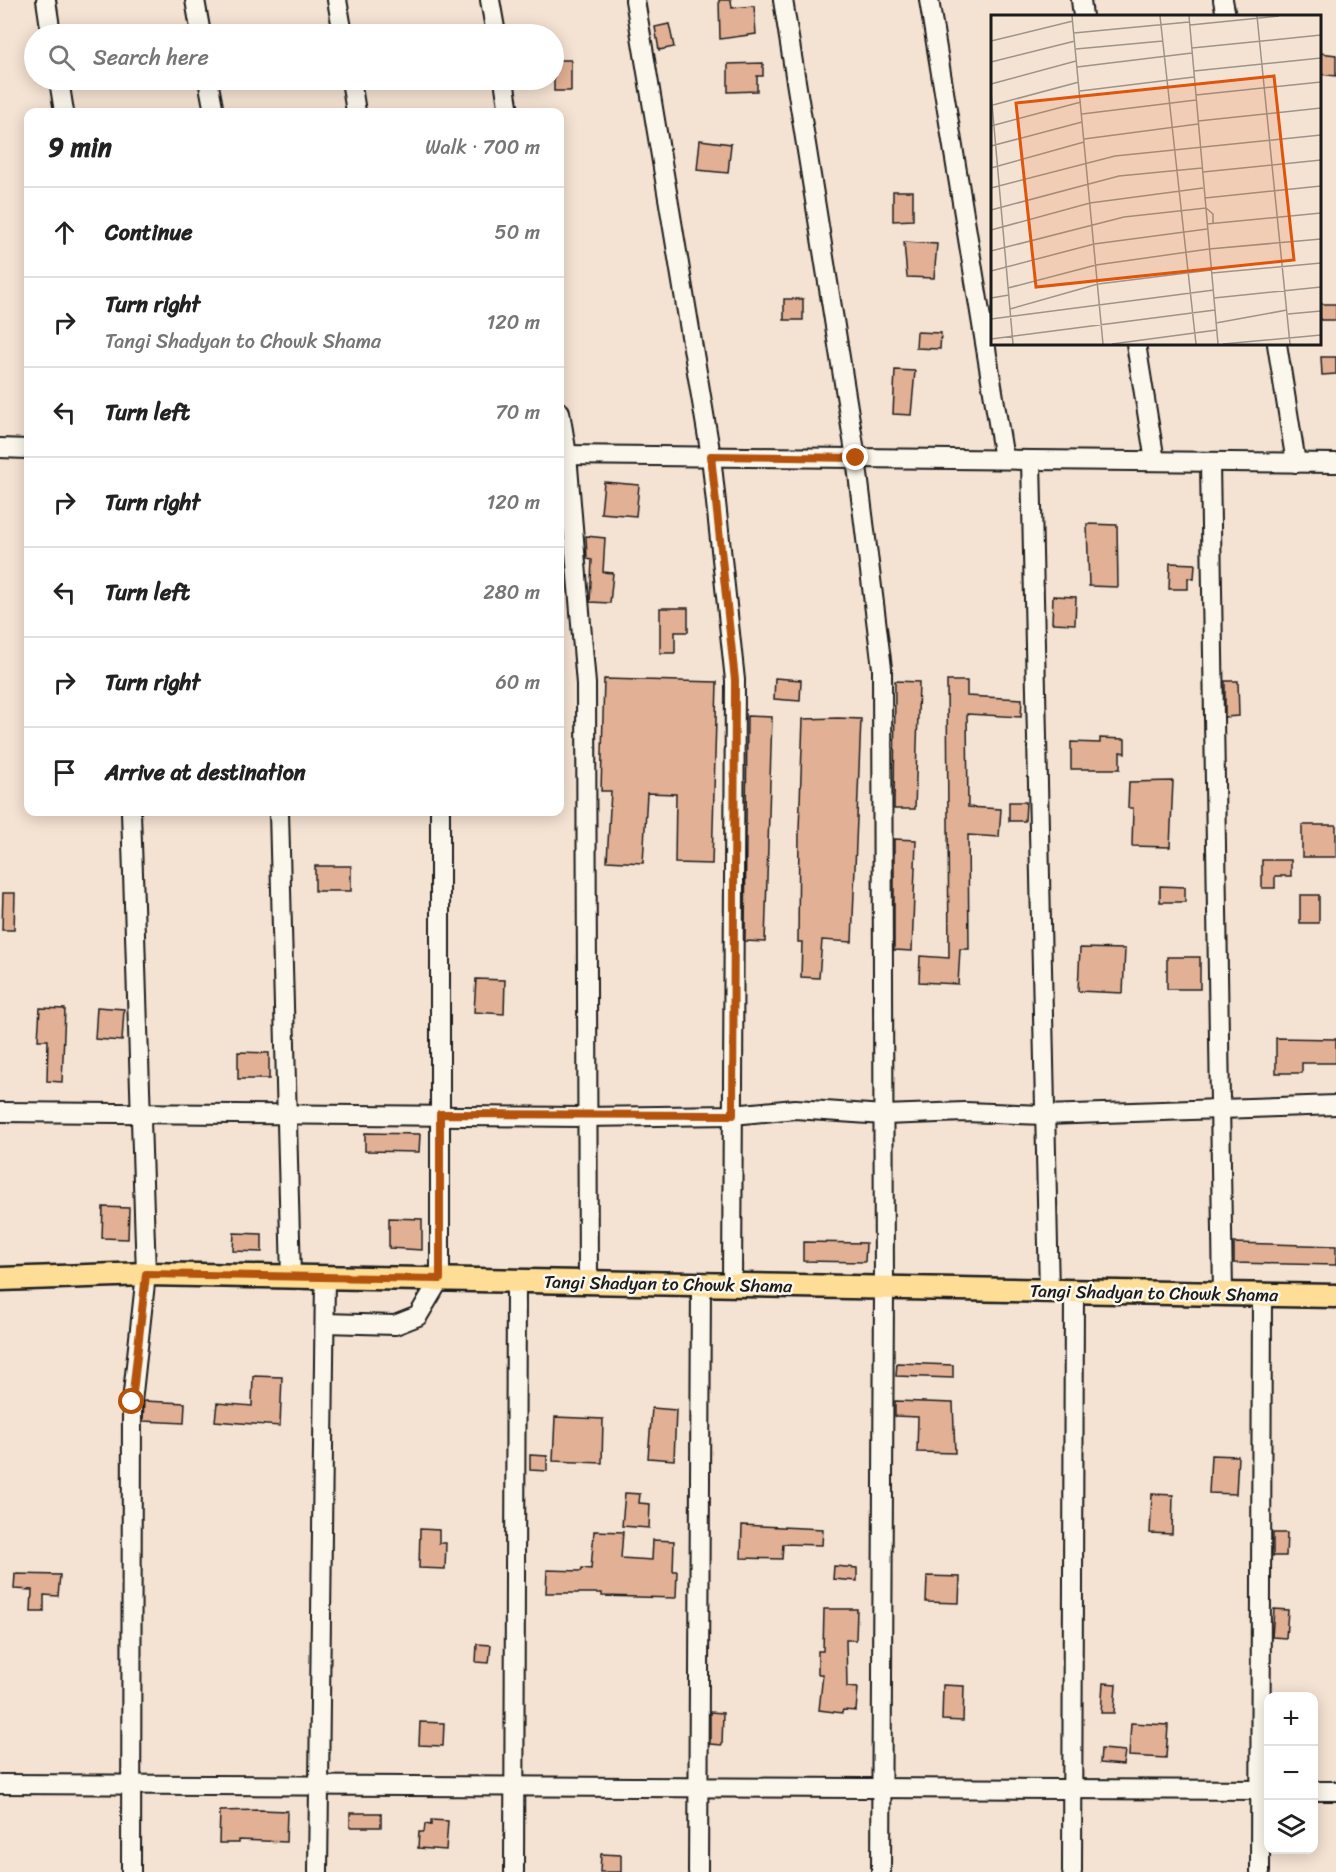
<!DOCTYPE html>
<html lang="en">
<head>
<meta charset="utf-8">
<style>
	:root { --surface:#fff; --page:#f2f2f2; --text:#222; --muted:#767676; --line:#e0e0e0 }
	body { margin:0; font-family:Sriracha,sans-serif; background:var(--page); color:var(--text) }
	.controls { position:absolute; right:18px; bottom:18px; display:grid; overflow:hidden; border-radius:12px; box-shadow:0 3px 15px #0003 }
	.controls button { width:54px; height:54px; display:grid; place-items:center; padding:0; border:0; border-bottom:2px solid var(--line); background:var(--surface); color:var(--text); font:30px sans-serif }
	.stop { position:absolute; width:18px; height:18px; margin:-14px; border:4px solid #b45309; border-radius:50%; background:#fff }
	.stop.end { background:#b45309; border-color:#fff; box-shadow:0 2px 6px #0008 }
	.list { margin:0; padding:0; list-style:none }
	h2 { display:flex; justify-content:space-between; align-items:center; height:78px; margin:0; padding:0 24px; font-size:26px }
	h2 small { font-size:20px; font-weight:400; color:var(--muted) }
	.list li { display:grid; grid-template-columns:39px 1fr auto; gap:18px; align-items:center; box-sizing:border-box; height:90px; padding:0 24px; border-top:2px solid var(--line) }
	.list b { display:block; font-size:22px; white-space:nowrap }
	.list p { margin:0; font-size:20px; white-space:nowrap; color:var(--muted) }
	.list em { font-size:20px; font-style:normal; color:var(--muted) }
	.icon { flex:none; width:33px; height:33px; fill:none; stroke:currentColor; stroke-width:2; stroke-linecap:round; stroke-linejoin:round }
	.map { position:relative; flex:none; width:1336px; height:1872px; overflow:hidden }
	.search { position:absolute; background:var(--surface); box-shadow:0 3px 15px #0003; left:24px; top:24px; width:540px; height:66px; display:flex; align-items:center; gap:15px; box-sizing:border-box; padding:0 21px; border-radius:33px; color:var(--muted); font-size:22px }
	.panel { position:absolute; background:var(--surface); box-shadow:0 3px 15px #0003; left:24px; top:108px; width:540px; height:708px; border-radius:12px }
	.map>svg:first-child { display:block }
	.building { fill:#e2b094; stroke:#1c1c1c; stroke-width:1.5 }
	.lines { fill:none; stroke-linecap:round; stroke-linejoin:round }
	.minor-casing { stroke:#1c1c1c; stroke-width:22 }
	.major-casing { stroke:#1c1c1c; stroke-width:27 }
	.minor { stroke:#fbf7ec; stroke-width:18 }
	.major { stroke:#fedd96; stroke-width:22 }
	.route { stroke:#b45309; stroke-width:8 }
	.labels { text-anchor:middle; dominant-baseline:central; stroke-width:5; stroke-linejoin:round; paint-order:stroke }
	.street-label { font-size:18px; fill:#1c1c1c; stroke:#fbf7ec }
	.inset-road { fill:none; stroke:#9e9389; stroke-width:1.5 }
	.view { fill:#de560d; fill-opacity:0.15; stroke:#de560d; stroke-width:3 }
	.inset-edge { fill:none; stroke:#1c1c1c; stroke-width:3 }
</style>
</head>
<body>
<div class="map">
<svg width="1336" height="1872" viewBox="0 0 1336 1872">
	<rect width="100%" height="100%" fill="#f4e2d2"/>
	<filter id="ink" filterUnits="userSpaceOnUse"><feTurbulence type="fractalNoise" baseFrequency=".0167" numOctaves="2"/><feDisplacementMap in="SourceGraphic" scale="12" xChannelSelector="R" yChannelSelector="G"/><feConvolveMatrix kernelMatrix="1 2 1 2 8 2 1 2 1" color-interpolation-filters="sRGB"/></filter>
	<g filter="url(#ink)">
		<g class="building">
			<path d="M719,0H731L732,8L754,6L756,34L720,39Z"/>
			<path d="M669,24L674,47L659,50L655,27Z"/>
			<path d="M1320,53L1336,55V76L1320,74Z"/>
			<rect x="554" y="60" width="17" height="31"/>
			<path d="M763,63V76H757V91L728,92V64Z"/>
			<path d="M700,140L731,144L728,173L697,170Z"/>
			<path d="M893,191H913V220L893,221Z"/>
			<path d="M904,242L937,244L934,278L907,277Z"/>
			<rect x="784" y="299" width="19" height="21"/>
			<rect x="1320" y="304" width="16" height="16"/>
			<path d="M917,332L941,333L940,349L916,348Z"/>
			<path d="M1321,357H1336V374L1322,375Z"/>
			<path d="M895,370L915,371L911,415L893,414Z"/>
			<path d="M604,482L639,485L636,516L601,513Z"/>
			<path d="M1087,524L1117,525L1118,587L1089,586Z"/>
			<path d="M586,536L605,538L603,572L613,573L610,603L590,602L592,560L587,559Z"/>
			<path d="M1170,563L1195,564L1194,579L1188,578V589H1169Z"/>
			<path d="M1053,596L1076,597L1075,624L1052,623Z"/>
			<path d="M660,608H688V632H675V653H660Z"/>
			<path d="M775,678L801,680L800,701L774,699Z"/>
			<path d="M604,679L717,682L712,864L675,863L676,794L647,793L643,863L607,861L611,791H601Z"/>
			<path d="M895,681L919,682L915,809H894Z"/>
			<path d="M947,681H967V696L1022,699L1021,717L967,714L968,807L1001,809L999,837L968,835L969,949H960L958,984L919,982L920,956L949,958Z"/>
			<path d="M1225,681H1238L1239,716L1225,717Z"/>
			<path d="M747,716L772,717L765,942L745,941Z"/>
			<path d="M838,718L861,719L852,942L822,940L819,978L801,977L802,942H798L799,830L803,719Z"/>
			<path d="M1100,738L1125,739V753L1120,752V769H1071V742L1100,743Z"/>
			<path d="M1173,781L1170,847L1132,846L1133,808H1128L1129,782Z"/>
			<path d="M1009,802H1026L1025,821H1009Z"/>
			<rect x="1302" y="825" width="34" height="32"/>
			<path d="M894,839L916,840L912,951L894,950Z"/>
			<path d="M1262,860H1291V876H1275V888H1262Z"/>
			<rect x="315" y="866" width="36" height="25"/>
			<path d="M1160,886L1185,887V902H1160Z"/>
			<path d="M3,893H15L14,930H2Z"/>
			<rect x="1300" y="895" width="19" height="28"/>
			<path d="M1080,948L1125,949L1123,993L1078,991Z"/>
			<rect x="1167" y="957" width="33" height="32"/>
			<path d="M476,979L505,980L504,1014L474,1012Z"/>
			<path d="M97,1007L124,1009L122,1041L95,1039Z"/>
			<path d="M40,1008L65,1009L62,1082L47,1081L48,1040H38Z"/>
			<path d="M1276,1038L1336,1039V1063H1302V1073H1276Z"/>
			<path d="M238,1052L269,1053V1079H238Z"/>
			<path d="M365,1133L420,1134L419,1152L365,1151Z"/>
			<path d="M103,1207L129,1208L128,1239L102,1238Z"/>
			<path d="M389,1218L422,1219V1250L389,1248Z"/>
			<path d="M234,1233L262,1234V1252L233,1251Z"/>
			<path d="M803,1242L866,1243L865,1262L803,1261Z"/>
			<path d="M1234,1243L1336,1246V1265L1234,1263Z"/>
			<path d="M897,1363L953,1365V1378L896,1376Z"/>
			<path d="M253,1376L282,1377L280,1426L215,1421L217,1403L252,1406Z"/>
			<path d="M144,1401L185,1403L184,1423L143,1421Z"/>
			<path d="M895,1401L953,1403L955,1453L917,1452L918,1417L895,1416Z"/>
			<path d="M652,1408L676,1410L674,1460L648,1458Z"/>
			<path d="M555,1417L603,1419L602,1463L553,1461Z"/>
			<path d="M530,1455L547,1456V1471L530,1470Z"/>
			<path d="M1211,1455L1238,1456L1236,1494L1209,1493Z"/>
			<path d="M625,1493L640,1494L639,1503L650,1504L649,1528L622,1526Z"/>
			<path d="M1152,1494L1173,1495L1172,1534L1150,1533Z"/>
			<path d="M742,1525L823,1529L822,1545L783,1544L782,1559L741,1558Z"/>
			<path d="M420,1529L439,1530V1543H446L445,1569L419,1568Z"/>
			<path d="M594,1531L623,1532L621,1558L652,1560L653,1540L674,1541L673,1571H677L676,1598L602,1596V1593H546L547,1570L581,1571L582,1568L591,1569Z"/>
			<path d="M1273,1533H1287L1286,1556H1273Z"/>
			<path d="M834,1566L857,1568V1581L833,1579Z"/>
			<path d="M15,1574L60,1575L58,1596L44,1595V1612H31L32,1590L14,1589Z"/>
			<path d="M927,1576L960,1577L959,1603L926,1602Z"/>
			<path d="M824,1609H857L856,1640H846L847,1687L858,1688L856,1711L843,1710L842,1713L819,1710L823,1674H818V1651H823Z"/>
			<path d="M1274,1609L1288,1610L1286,1638L1272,1637Z"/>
			<path d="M477,1644L491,1645L489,1663L476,1662Z"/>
			<path d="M1103,1683L1116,1684L1114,1713H1101Z"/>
			<path d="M943,1685L964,1686L963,1721L942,1720Z"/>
			<path d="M710,1712L723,1713L722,1745L710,1744Z"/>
			<path d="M420,1722L444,1723L443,1746L419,1745Z"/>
			<path d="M1131,1723L1168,1725L1166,1758L1129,1756Z"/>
			<path d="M1101,1749L1125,1751L1123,1765L1100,1763Z"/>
			<path d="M260,1810L287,1811L286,1842L239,1840V1843H219L220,1811Z"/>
			<rect x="350" y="1813" width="31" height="14"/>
			<path d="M431,1820L448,1821L446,1850L418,1848L419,1832H424L425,1824L431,1825Z"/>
			<path d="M601,1854L621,1855V1872H600Z"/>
		</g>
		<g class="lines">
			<g class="minor-casing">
				<g id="minor">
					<path d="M46,0L51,34"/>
					<path d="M195,0L201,34"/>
					<path d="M337,0L343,34"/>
					<path d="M490,0L496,34"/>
					<path d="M635,0L711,456L735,680L732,1286"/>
					<path d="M783,0L856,458L882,668L884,1289L881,1872"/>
					<path d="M929,0L1004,459"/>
					<path d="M1081,0L1083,16"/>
					<path d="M1223,0L1226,16"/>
					<path d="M59,80L64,112"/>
					<path d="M208,80L214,112"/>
					<path d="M351,80L356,112"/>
					<path d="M504,80L509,112"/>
					<path d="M1136,344L1155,461"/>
					<path d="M1277,344L1296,463"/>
					<path d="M560,412L567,455L586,684L588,1283"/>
					<path d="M0,448L28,449"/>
					<path d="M560,455L1336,463"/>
					<path d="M1031,460L1049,1292"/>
					<path d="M1210,462L1223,1294"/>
					<path d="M131,812L146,1274L132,1402L131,1872"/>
					<path d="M279,812L291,1277"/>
					<path d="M0,1112L582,1117L733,1115L795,1109L884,1115L965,1112L1045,1115L1336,1105"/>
					<path d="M325,1323L395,1325L418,1316L440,1279V812"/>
					<path d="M0,1784L1268,1790"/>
					<path d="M1314,1791H1336"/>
					<path d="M318,1872L325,1277"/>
					<path d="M514,1872L516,1281"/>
					<path d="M698,1872L701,1285"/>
					<path d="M1072,1872L1074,1292"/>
					<path d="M1260,1872L1262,1295"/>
				</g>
			</g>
			<g class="major-casing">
				<path id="major" d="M0,1279L146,1274L1336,1296"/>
			</g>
			<use href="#minor" class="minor"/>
			<use href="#major" class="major"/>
		</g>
	</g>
	<g class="lines" filter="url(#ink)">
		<path class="route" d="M132,1402L146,1274L440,1279V1114L733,1115L735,680L711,456L856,458"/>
	</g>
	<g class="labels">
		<g class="street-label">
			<text transform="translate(668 1284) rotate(1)">Tangi Shadyan to Chowk Shama</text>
			<text transform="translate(1154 1293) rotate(1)">Tangi Shadyan to Chowk Shama</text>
		</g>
	</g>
	<g transform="translate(991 15)">
		<rect width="330" height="330" fill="#f4e2d2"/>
		<path class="inset-road" d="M81,1L112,329M169,1L205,329M198,1L227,329M266,1L299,329M199,10L288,1M83,18L198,7M0,26L82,6M201,33L330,20M85,34L172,26M0,47L84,26M86,52L201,38M203,56L330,43M0,69L85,46M89,76L203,62M0,77L22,329M205,80L330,67M2,90L88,67M91,99L205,85M207,106L330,93M0,111L90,87M93,124L207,109M0,131L91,107M0,153L93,127M212,157L330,145M0,173L124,141L330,120M214,183L330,171M0,195L128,161L211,153M216,209L330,198M0,215L99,188L212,173M0,236L133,202L215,193L222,199V208M0,256L103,229L216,214M221,258L330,248M17,273L105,250L218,234L330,224M0,283L18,280M223,283L330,272M19,294L107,269L220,255M297,299L330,296M0,304L223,275M225,308L296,295M0,324L224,295M121,329L226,315M232,329L330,320"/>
		<path class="view" d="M283,61L303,245L45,272L25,88Z"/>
		<rect width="330" height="330" class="inset-edge"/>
	</g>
</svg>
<div class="controls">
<button>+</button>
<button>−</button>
<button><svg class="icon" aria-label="layers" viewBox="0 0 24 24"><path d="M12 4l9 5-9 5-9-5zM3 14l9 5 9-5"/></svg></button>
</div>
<div class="stop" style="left:132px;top:1402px"></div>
<div class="stop end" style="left:856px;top:458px"></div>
<div class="search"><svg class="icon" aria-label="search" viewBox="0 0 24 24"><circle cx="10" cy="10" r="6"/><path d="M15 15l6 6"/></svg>Search here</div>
<section class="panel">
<h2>9 min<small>Walk · 700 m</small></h2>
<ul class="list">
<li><svg class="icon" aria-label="ahead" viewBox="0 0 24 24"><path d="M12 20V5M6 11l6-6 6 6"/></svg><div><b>Continue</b></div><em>50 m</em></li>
<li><svg class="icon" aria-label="right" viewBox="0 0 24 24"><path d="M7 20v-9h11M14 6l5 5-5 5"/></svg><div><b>Turn right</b><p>Tangi Shadyan to Chowk Shama</p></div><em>120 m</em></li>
<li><svg class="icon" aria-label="left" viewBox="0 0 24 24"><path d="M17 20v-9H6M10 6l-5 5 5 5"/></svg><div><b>Turn left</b></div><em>70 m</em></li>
<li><svg class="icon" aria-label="right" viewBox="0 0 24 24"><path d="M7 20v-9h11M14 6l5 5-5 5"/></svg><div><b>Turn right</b></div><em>120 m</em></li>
<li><svg class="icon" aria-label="left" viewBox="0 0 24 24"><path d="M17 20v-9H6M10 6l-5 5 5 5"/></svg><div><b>Turn left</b></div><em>280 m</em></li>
<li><svg class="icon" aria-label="right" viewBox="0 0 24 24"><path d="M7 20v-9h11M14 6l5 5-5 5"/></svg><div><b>Turn right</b></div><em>60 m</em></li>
<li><svg class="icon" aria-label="arrive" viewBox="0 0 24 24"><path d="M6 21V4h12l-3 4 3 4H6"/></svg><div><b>Arrive at destination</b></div></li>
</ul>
</section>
</div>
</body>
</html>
